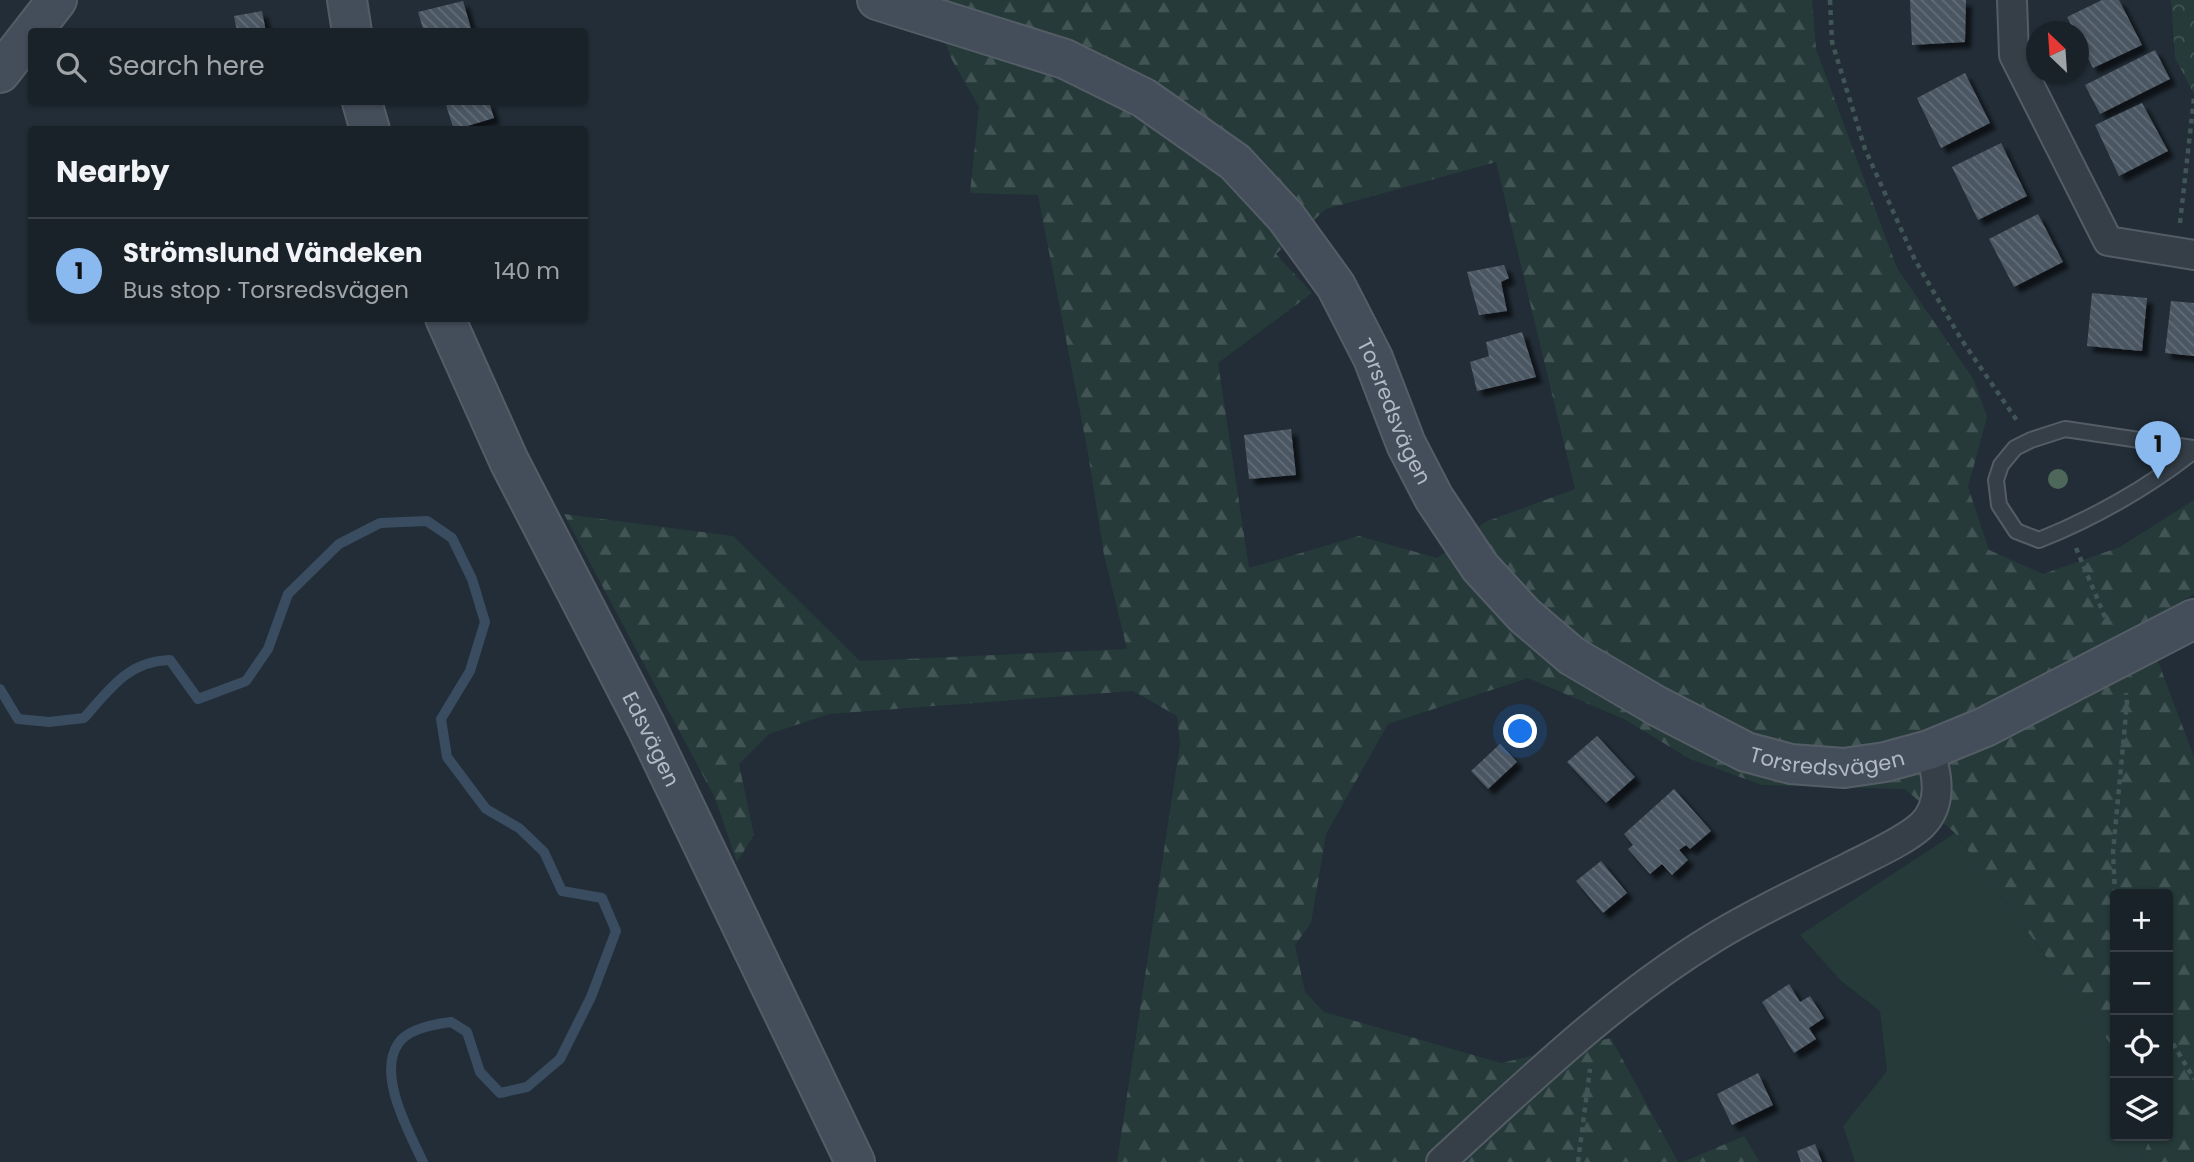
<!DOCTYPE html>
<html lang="en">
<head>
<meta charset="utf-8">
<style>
	:root { --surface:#1a2229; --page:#272f35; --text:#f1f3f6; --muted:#9fa4a8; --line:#383f46; --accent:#8ab9f0 }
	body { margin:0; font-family:Poppins,sans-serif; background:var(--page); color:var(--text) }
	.controls { position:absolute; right:21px; bottom:21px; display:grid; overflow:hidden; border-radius:7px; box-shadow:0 2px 5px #0004 }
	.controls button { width:63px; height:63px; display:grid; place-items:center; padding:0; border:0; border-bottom:2px solid var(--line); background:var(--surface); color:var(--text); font:35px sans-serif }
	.compass { position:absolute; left:2026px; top:21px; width:63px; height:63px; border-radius:50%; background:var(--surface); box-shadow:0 2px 5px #0004; rotate:335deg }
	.you { position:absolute; left:1521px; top:732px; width:24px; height:24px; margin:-18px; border:5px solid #fff; border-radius:50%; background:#1a73e8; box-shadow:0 0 0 10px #1a73e833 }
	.badge { display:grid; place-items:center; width:46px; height:46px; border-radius:50%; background:var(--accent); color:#111; font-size:23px; font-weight:700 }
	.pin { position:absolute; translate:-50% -58px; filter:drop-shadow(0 2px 4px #0008) }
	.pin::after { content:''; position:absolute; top:37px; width:24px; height:21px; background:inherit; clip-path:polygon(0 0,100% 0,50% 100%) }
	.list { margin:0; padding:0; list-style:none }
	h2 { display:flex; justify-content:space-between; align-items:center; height:91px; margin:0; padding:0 28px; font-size:30px }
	h2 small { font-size:23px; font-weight:400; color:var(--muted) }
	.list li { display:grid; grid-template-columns:46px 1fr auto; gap:21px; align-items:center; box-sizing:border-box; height:105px; padding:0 28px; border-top:2px solid var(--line) }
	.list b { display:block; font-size:26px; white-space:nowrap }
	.list p { margin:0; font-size:23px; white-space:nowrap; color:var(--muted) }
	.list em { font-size:23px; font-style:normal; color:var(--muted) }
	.icon { flex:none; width:38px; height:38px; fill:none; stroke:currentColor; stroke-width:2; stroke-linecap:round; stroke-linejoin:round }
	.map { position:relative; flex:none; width:2194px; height:1162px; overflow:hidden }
	.search { position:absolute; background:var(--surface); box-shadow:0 2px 5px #0004; left:28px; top:28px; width:560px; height:77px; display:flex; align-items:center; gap:18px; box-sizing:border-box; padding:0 24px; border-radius:7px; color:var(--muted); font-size:26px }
	.panel { position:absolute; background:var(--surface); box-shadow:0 2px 5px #0004; left:28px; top:126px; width:560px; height:196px; border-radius:7px }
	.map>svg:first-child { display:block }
	.grass { fill:#253a39 }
	.forest { fill:url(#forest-firs); fill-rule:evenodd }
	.park { fill:url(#park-crowns) }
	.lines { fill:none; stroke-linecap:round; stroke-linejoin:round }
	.stream { stroke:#394c60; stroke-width:10 }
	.building { fill:url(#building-back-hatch); filter:url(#shadow) }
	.lane-casing { stroke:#545d66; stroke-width:18 }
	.street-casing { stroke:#545d66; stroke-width:32 }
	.secondary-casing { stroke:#545d66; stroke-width:42 }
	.path { stroke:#425556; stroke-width:4.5; stroke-dasharray:5 5; stroke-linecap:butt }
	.lane { stroke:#363f48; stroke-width:14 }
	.street { stroke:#363f48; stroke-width:28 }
	.secondary { stroke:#444e5b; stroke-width:38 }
	.tree { fill:#4d685a }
	.labels { text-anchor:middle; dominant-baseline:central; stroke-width:6; stroke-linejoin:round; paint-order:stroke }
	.street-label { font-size:21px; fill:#b1bac4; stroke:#1b242c }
</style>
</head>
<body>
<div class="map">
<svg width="2194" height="1162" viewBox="0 0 2194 1162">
	<defs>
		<pattern id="forest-firs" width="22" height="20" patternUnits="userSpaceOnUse" patternTransform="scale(1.75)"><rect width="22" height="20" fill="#253a39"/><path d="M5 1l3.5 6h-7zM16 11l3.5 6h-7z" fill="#425454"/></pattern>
		<pattern id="park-crowns" width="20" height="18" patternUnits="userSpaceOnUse" patternTransform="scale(1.75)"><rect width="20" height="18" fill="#253a39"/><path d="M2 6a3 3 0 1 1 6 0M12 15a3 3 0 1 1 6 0" fill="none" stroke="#425454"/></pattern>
		<pattern id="building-back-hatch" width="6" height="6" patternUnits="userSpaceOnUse" patternTransform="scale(1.75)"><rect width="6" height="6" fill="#4b5763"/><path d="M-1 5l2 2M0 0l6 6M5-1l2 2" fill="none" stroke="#636d78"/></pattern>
		<filter id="shadow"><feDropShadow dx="6" dy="6" stdDeviation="2" flood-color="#0009"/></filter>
	</defs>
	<rect width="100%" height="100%" fill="#222d37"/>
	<path class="grass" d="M1955,833L2115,1050V1136H2148V1143L2141,1162H1855L1843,1126L1887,1071L1880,1011L1840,980L1800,935Z"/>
	<g class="forest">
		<path d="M929,0H1812L1816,49L1897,268L1974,380L1987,417L1968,487L1989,550L2043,574L2120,547L2194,500V594L2144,624L2194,757V1162H2141L2148,1143V1136H2168V894H2115V1050L1955,833L1905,789L1762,785L1690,759L1624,719L1528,678L1388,724L1326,834L1311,923L1295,945L1305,992L1324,1012L1501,1063L1611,1038L1678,1162H1117L1180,744L1177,716L1133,691L829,714L769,734L739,764L754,835L737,862L715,798L564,514L733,536L860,661L1127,649L1104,555L1088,453L1038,195L970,193L979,107L952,60ZM1496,162L1575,489L1485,522L1437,558L1359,536L1249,568L1218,363L1312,293L1276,254L1326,209Z"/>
		<path d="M1744,1136L1760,1162H1683Z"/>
	</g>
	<path class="park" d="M2171,0H2194V94L2175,58Z"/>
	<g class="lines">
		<path class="stream" d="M0,689L18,719L49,722L84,718C110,689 128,661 170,660L198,699L246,681L268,649L288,594L339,544L380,523L427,521L452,538L472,579L485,622L470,671L441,719L447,757L486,809L519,828L544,852L562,891L602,898L616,931L591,997L560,1059L527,1087L500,1093L480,1072L467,1032L451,1022C435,1024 407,1029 398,1044C377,1075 409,1132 423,1162"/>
	</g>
	<g class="building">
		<path d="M1910,0H1966L1965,42L1912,45Z"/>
		<path d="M2102,0H2119L2142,45L2093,68L2078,39V32H2075L2067,17Z"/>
		<path d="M463,1L472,32H424L418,12Z"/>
		<path d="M262,11L266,32H237L234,16Z"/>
		<path d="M2155,50L2170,79L2100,114L2085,85Z"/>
		<path d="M1965,73L1990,123L1941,148L1917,98Z"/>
		<path d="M445,102H489L494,118L454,130Z"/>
		<path d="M2142,103L2168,151L2119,176L2095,125Z"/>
		<path d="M2001,143L2027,196L1978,220L1952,167Z"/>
		<path d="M2038,214L2063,262L2014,287L1989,239Z"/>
		<path d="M1504,265L1509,278L1501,282L1507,311L1479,315L1467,272Z"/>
		<path d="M2092,293L2147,298L2142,351L2087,346Z"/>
		<path d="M2171,301L2194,303V356L2165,353Z"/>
		<path d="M1522,332L1536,377L1477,391L1470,362L1489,356L1486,342Z"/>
		<path d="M1291,429L1296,475L1249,479L1244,435Z"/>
		<path d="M1597,736L1635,777L1606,803L1567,762Z"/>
		<path d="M1500,744L1517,762L1488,789L1471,771Z"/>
		<path d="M1674,789L1711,831L1690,849L1686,845L1679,850L1688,860L1672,875L1662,864L1650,874L1628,849L1633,845L1624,834Z"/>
		<path d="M1601,861L1627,893L1603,913L1576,881Z"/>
		<path d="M1789,984L1800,1002L1810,996L1824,1018L1809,1028L1816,1039L1794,1053L1762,1002Z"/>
		<path d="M1758,1073L1773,1105L1732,1125L1717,1094Z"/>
		<path d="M1815,1144L1822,1162H1801L1797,1151Z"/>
	</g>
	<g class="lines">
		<g class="lane-casing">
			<path id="lane" d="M2194,448L2065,429L2031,440L2015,448L2001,465L1996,480L1999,505L2016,531L2039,540C2092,519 2149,487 2194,451"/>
		</g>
		<g class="street-casing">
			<g id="street">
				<path d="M2012,0L2014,55L2108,241L2194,255"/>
				<path d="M1441,1162C1527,1083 1612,1000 1712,939C1757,911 1806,889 1853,865C1873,855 1906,840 1922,825C1943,804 1938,775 1929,750"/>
			</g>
		</g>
		<g class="secondary-casing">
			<g id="secondary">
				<path d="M347,0L352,32"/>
				<path id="s1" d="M877,0L1065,59L1144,98L1235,162L1286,217L1336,286L1373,358L1406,444L1434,498L1480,567L1524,615L1572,656L1657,706L1746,752L1791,764L1844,768L1885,762L1929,750L1985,727L2194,619"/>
				<path d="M0,73L57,0"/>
				<path d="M362,102L370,130"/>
				<path id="s2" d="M445,318L509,461L646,726L855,1162"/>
			</g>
		</g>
		<g class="path">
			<path d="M1830,0L1832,42L1865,149L1915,260L1961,339L2018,422"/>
			<path d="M2180,223L2194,98"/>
			<path d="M2076,548L2108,624"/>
			<path d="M2115,894L2113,852L2127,703L2126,693"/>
			<path d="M2168,1035L2194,1079"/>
			<path d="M1578,1162L1590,1069"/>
		</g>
		<use href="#lane" class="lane"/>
		<use href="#street" class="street"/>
		<use href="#secondary" class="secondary"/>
	</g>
	<circle class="tree" cx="2058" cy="479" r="10"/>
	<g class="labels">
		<g class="street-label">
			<text stroke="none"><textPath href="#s1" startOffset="695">Torsredsvägen</textPath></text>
			<text stroke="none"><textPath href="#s2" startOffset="469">Edsvägen</textPath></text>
			<text stroke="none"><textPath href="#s1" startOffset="1283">Torsredsvägen</textPath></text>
		</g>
	</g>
</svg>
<div class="controls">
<button>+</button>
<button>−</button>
<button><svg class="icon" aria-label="locate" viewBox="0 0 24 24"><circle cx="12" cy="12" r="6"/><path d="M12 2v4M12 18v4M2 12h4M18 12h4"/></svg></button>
<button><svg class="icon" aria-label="layers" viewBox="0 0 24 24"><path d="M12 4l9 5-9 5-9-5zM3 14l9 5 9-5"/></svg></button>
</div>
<svg class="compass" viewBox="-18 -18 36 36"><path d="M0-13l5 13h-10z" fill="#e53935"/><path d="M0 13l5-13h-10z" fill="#9fa4a8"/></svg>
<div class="you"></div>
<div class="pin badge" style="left:2158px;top:479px">1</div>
<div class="search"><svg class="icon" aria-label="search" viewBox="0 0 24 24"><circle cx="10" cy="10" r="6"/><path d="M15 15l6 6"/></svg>Search here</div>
<section class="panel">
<h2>Nearby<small></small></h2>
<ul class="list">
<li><span class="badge">1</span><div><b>Strömslund Vändeken</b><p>Bus stop · Torsredsvägen</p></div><em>140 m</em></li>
</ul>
</section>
</div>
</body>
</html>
